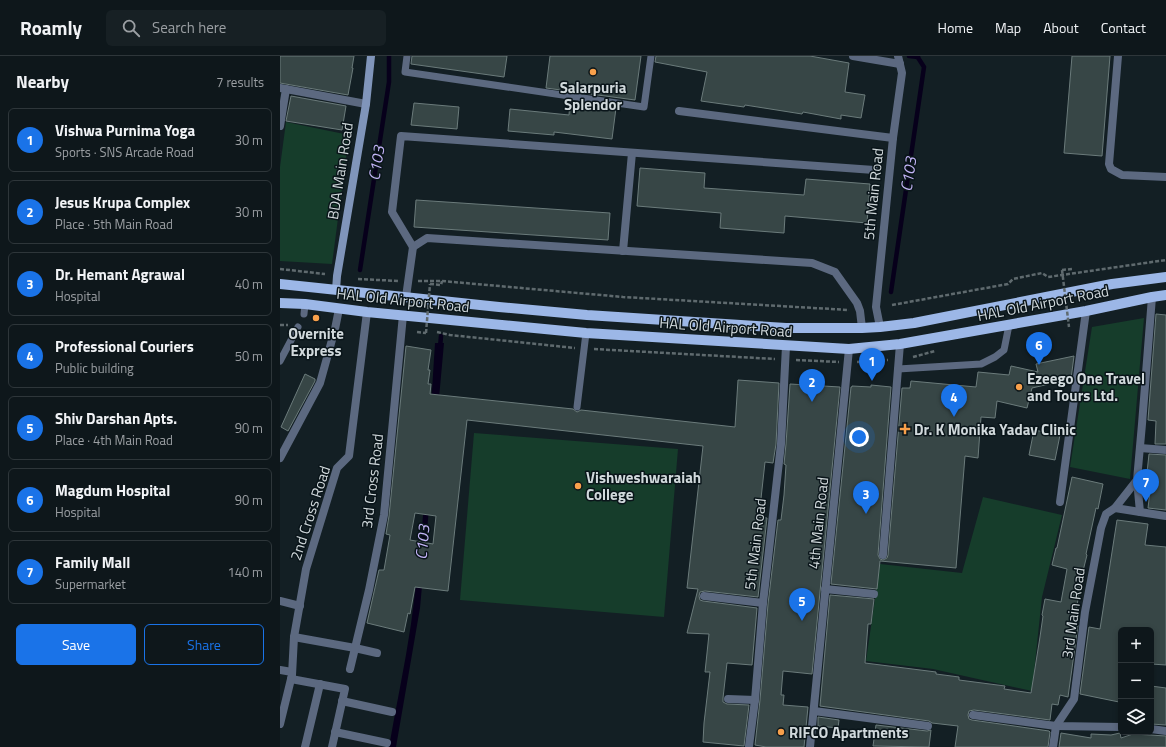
<!DOCTYPE html>
<html lang="en">
<head>
<meta charset="utf-8">
<style>
	:root { --surface:#0e171b; --page:#172024; --text:#f1f3f6; --muted:#9b9fa3; --line:#2e363a; --accent:#1a73e8 }
	body { margin:0; font-family:"Titillium Web",sans-serif; background:var(--page); color:var(--text) }
	.controls { position:absolute; right:12px; bottom:12px; display:grid; overflow:hidden; border-radius:6px; box-shadow:0 2px 6px #0003 }
	.controls button { width:36px; height:36px; display:grid; place-items:center; padding:0; border:0; border-bottom:1px solid var(--line); background:var(--surface); color:var(--text); font:20px sans-serif }
	.you { position:absolute; left:579px; top:381px; width:14px; height:14px; margin:-10px; border:3px solid #fff; border-radius:50%; background:#1a73e8; box-shadow:0 0 0 6px #1a73e833 }
	.badge { display:grid; place-items:center; width:26px; height:26px; border-radius:50%; background:var(--accent); color:#fff; font-size:13px; font-weight:700 }
	.pin { position:absolute; translate:-50% -33px; filter:drop-shadow(0 1px 2px #0008) }
	.pin::after { content:''; position:absolute; top:21px; width:14px; height:12px; background:inherit; clip-path:polygon(0 0,100% 0,50% 100%) }
	.list { margin:0; padding:0; list-style:none }
	h2 { display:flex; justify-content:space-between; align-items:center; height:52px; margin:0; padding:0 16px; font-size:17px }
	h2 small { font-size:13px; font-weight:400; color:var(--muted) }
	.list li { display:grid; grid-template-columns:26px 1fr auto; gap:12px; align-items:center; box-sizing:border-box; height:64px; margin:0 8px 8px; padding:0 8px; border:1px solid var(--line); border-radius:6px }
	.list b { display:block; font-size:15px; white-space:nowrap }
	.list p { margin:0; font-size:13px; white-space:nowrap; color:var(--muted) }
	.list em { font-size:13px; font-style:normal; color:var(--muted) }
	.actions { display:flex; gap:8px; padding:12px 16px }
	.actions a { flex:1; padding:9px 0; border:1px solid var(--accent); border-radius:6px; text-align:center; font-size:14px; color:var(--accent) }
	.actions .main { background:var(--accent); color:#fff }
	.icon { flex:none; width:22px; height:22px; fill:none; stroke:currentColor; stroke-width:2; stroke-linecap:round; stroke-linejoin:round }
	.map { position:relative; flex:none; width:886px; height:691px; overflow:hidden }
	header { display:flex; align-items:center; gap:24px; box-sizing:border-box; height:56px; padding:0 20px; background:var(--surface); border-bottom:1px solid var(--line) }
	header strong { font-size:19px }
	nav { display:flex; gap:22px; margin-inline-start:auto; font-size:14px }
	.search { width:280px; height:36px; background:var(--page); display:flex; align-items:center; gap:10px; box-sizing:border-box; padding:0 14px; border-radius:6px; color:var(--muted); font-size:15px }
	main { display:flex }
	aside { flex:1; background:var(--surface) }
	.map>svg:first-child { display:block }
	.green { fill:#163d2b }
	.water { fill:#07001b }
	.lines { fill:none; stroke-linecap:round; stroke-linejoin:round }
	.stream { stroke:#07001b; stroke-width:4.5 }
	.building { fill:#374646; stroke:#6b7b7b; fill-rule:evenodd }
	.path { stroke:#5f6a6e; stroke-width:2.5; stroke-dasharray:4 2; stroke-linecap:butt }
	.lane { stroke:#5c6980; stroke-width:7 }
	.street { stroke:#5c6980; stroke-width:8 }
	.secondary { stroke:#8095ba; stroke-width:8 }
	.primary { stroke:#9cb7e7; stroke-width:10 }
	.path-bridge { stroke:#5f6a6e; stroke-width:2.5; stroke-dasharray:4 2; stroke-linecap:butt }
	.poi-dot { fill:#f8a04b; stroke:#0a151a; stroke-width:1.5 }
	.labels { text-anchor:middle; dominant-baseline:central; stroke-width:3; stroke-linejoin:round; paint-order:stroke }
	.poi-label { font-size:15px; font-weight:bold; fill:#d1d9dc; stroke:#0a151a; text-anchor:start }
	.street-label { font-size:15px; fill:#d1d9dc; stroke:#0a151a }
	.water-label { font-size:16px; font-style:italic; fill:#c3b4f7; stroke:#0a151a }
</style>
</head>
<body>
<header>
<strong>Roamly</strong>
<div class="search"><svg class="icon" aria-label="search" viewBox="0 0 24 24"><circle cx="10" cy="10" r="6"/><path d="M15 15l6 6"/></svg>Search here</div>
<nav><a>Home</a><a>Map</a><a>About</a><a>Contact</a></nav>
</header>
<main>
<aside>
<h2>Nearby<small>7 results</small></h2>
<ul class="list">
<li><span class="badge">1</span><div><b>Vishwa Purnima Yoga</b><p>Sports · SNS Arcade Road</p></div><em>30 m</em></li>
<li><span class="badge">2</span><div><b>Jesus Krupa Complex</b><p>Place · 5th Main Road</p></div><em>30 m</em></li>
<li><span class="badge">3</span><div><b>Dr. Hemant Agrawal</b><p>Hospital</p></div><em>40 m</em></li>
<li><span class="badge">4</span><div><b>Professional Couriers</b><p>Public building</p></div><em>50 m</em></li>
<li><span class="badge">5</span><div><b>Shiv Darshan Apts.</b><p>Place · 4th Main Road</p></div><em>90 m</em></li>
<li><span class="badge">6</span><div><b>Magdum Hospital</b><p>Hospital</p></div><em>90 m</em></li>
<li><span class="badge">7</span><div><b>Family Mall</b><p>Supermarket</p></div><em>140 m</em></li>
</ul>
<div class="actions"><a class="main">Save</a><a>Share</a></div>
</aside>
<div class="map">
<svg width="886" height="691" viewBox="0 0 886 691">
	<rect width="100%" height="100%" fill="#131f24"/>
	<g class="green">
		<path d="M6,66L69,79L52,208L0,205V111Z"/>
		<path d="M864,262L850,423L790,411L812,271Z"/>
		<path d="M194,377L398,393L384,561L180,544Z"/>
		<path d="M703,441L782,459L762,541L752,635L653,613L586,605L600,508L682,517Z"/>
	</g>
	<path class="water" d="M155,287H164L140,552L116,691H109C116,650 125,609 131,568C144,475 149,381 155,287Z"/>
	<g class="lines">
		<g class="stream">
			<path d="M629,0L638,1"/>
			<path d="M80,214L109,26V0"/>
			<path d="M611,236L644,11L637,0"/>
			<path d="M160,292L161,280"/>
		</g>
	</g>
	<g class="building">
		<path d="M0,0H74L72,12H73L68,39L0,27Z"/>
		<path d="M132,0H227L224,21L131,8Z"/>
		<path d="M270,0H361L355,44L266,32Z"/>
		<path d="M376,0H530L569,7L565,36L585,39L581,62L561,59V63L523,56L522,58L465,49L464,51L421,45L427,16L375,6Z"/>
		<path d="M792,0H830L822,100L784,97Z"/>
		<path d="M11,40L66,50L62,74L6,65Z"/>
		<path d="M290,45L336,52L332,83L274,76V79L228,75L230,53L289,59Z"/>
		<path d="M134,47L179,51L177,73L131,69Z"/>
		<path d="M360,112L425,117L424,132L524,139L526,123L590,128L587,167L505,160L504,177L440,172L441,157L357,150Z"/>
		<path d="M136,144L330,157L328,184L134,171Z"/>
		<path d="M876,258L886,259V388H875L876,365L868,364Z"/>
		<path d="M126,290L151,294L148,314H150L148,328H151L150,338L293,353L297,356L301,354L455,371L458,324L499,327L496,388L493,407L485,406L479,461L487,462L478,541L425,535L420,536L419,540L420,544L423,545L477,552L472,609L447,607L443,642V646L447,648L469,649L464,690L423,686L424,667L430,616H425L429,578L407,577L418,533L407,532L423,390L187,364L168,535L135,531L130,558L128,557L124,576L87,567L99,514H104L110,479L106,478L109,460ZM135,457L156,460L153,488L130,484Z"/>
		<path d="M794,300L791,323L752,332L747,352L717,345L715,362L701,361L698,402L685,400L676,512L600,505L597,533L551,528L571,331H572V330L591,331V329L611,331L598,499L600,503L603,504L607,502L608,499L622,332H630L631,325L696,331L698,316L729,319L731,310L758,316L756,308Z"/>
		<path d="M25,318L35,323V325L8,375L1,371Z"/>
		<path d="M510,328L560,331L532,618L503,615L501,639H504L503,649L528,651L524,691H486L475,689L480,644L488,548L498,464H501L504,439L506,409L504,408L506,388Z"/>
		<path d="M754,374L780,379L775,404L749,399Z"/>
		<path d="M869,398L886,399V454L868,452L871,426H866Z"/>
		<path d="M792,421L823,428L818,453L816,452L806,498L807,499L799,531H800L794,568L798,569L788,641L780,639L778,649L772,648L770,664L694,654L689,655L688,659L689,663L692,664L769,675L770,676L768,691H675L678,670L652,667L649,665L540,650L550,539L594,543L591,568H588L585,607L656,616V618L679,621V624L725,630L724,633L751,637L760,581L763,560L762,559L765,543L781,546L787,513L772,509L776,492H777Z"/>
		<path d="M837,464L868,468L865,489L886,491V609L871,608V574H841V634L839,646L800,638L809,571L820,573Z"/>
		<path d="M871,630L886,632V669L871,668Z"/>
		<path d="M538,661L559,664L558,672L538,670Z"/>
		<path d="M596,669L647,675L651,674L649,691L593,690Z"/>
		<path d="M781,677L811,682V678L831,679L840,677L841,682L853,678L886,680V691H779Z"/>
	</g>
	<g class="lines">
		<g class="path">
			<path d="M0,213L45,218"/>
			<path d="M782,214L792,213"/>
			<path d="M78,223L119,225"/>
			<path d="M138,225H162L343,241L569,254"/>
			<path d="M150,228L161,229L162,225"/>
			<path d="M612,249L728,228L733,223L762,217L768,221L886,204"/>
			<path d="M0,269H8"/>
			<path d="M137,276L146,277"/>
			<path d="M157,276L170,279L295,292"/>
			<path d="M314,293L495,303"/>
			<path d="M633,301L655,295"/>
			<path d="M516,304L559,306"/>
			<path d="M577,306L608,304"/>
		</g>
		<g class="lane">
			<path d="M127,0L125,16L364,51L371,0"/>
			<path d="M24,258L25,248"/>
			<path d="M0,305L18,271"/>
			<path d="M618,313L701,308L715,301L724,294L729,269"/>
			<path d="M297,351L306,277"/>
		</g>
		<g class="street">
			<path d="M573,0L620,8"/>
			<path d="M838,0L829,108L831,113L842,119L886,121"/>
			<path d="M0,32L86,48"/>
			<path d="M399,55L613,82"/>
			<path d="M0,70L6,33"/>
			<path d="M133,191L147,182L532,207L555,216L577,247L580,255L582,272"/>
			<path d="M343,195L352,97"/>
			<path d="M126,241L133,191L112,156L121,80L594,114"/>
			<path d="M872,241L862,368L857,424L860,456L886,460"/>
			<path d="M600,271L596,251L613,82L622,17L618,0"/>
			<path d="M860,392L886,394"/>
			<path d="M0,402L40,327L55,273L59,253"/>
			<path d="M780,446L806,255"/>
			<path d="M835,452L857,424"/>
			<path d="M603,499L620,288"/>
			<path d="M545,533L594,538"/>
			<path d="M424,540L483,547"/>
			<path d="M0,545L20,550"/>
			<path d="M14,581L75,592L97,597"/>
			<path d="M70,613L89,534L104,459L123,259"/>
			<path d="M0,614L12,616"/>
			<path d="M11,623L65,633L52,691"/>
			<path d="M448,643L475,644"/>
			<path d="M62,645L112,656"/>
			<path d="M534,655L648,670"/>
			<path d="M693,659L776,670L841,671"/>
			<path d="M0,668L12,619L14,581L26,513L57,412L69,400L87,256"/>
			<path d="M871,673L886,675"/>
			<path d="M55,676L107,687"/>
			<path d="M469,690L475,644L483,547L501,388L506,290"/>
			<path d="M25,691L40,628"/>
			<path d="M530,691L569,293"/>
			<path d="M773,691L776,670L794,643L805,556L821,472L826,458L835,452L860,456"/>
		</g>
		<path class="secondary" d="M56,234L57,220L86,48L91,0"/>
		<g class="primary">
			<path d="M0,228L219,251L307,259L506,272H582L600,271L634,267L832,228L886,221"/>
			<path d="M0,247L25,248L87,256L306,277L569,293L620,288L806,255L872,241L886,239"/>
		</g>
		<g class="path-bridge">
			<path d="M782,214L789,271"/>
			<path d="M146,277L150,228"/>
		</g>
	</g>
	<g class="poi-dot">
		<circle cx="313" cy="16" r="4"/>
		<circle cx="36" cy="262" r="4"/>
		<circle cx="739" cy="331" r="4"/>
		<path d="M623 367h4v4h4v4h-4v4h-4v-4h-4v-4h4z"/>
		<circle cx="298" cy="430" r="4"/>
		<circle cx="501" cy="676" r="4"/>
	</g>
	<g class="labels">
		<g class="poi-label">
			<text x="313" y="31" text-anchor="middle">Salarpuria<tspan x="313" dy="17">Splendor</tspan></text>
			<text x="36" y="277" text-anchor="middle">Overnite<tspan x="36" dy="17">Express</tspan></text>
			<text x="747" y="322">Ezeego One Travel<tspan x="747" dy="17">and Tours Ltd.</tspan></text>
			<text x="634" y="373">Dr. K Monika Yadav Clinic</text>
			<text x="306" y="421">Vishweshwaraiah<tspan x="306" dy="17">College</tspan></text>
			<text x="509" y="676">RIFCO Apartments</text>
		</g>
		<g class="street-label">
			<text transform="translate(60 115) rotate(-81)">BDA Main Road</text>
			<text transform="translate(593 138) rotate(-84)">5th Main Road</text>
			<text transform="translate(123 244) rotate(6)">HAL Old Airport Road</text>
			<text transform="translate(763 247) rotate(-11)">HAL Old Airport Road</text>
			<text transform="translate(446 271) rotate(4)">HAL Old Airport Road</text>
			<text transform="translate(92 425) rotate(-83)">3rd Cross Road</text>
			<text transform="translate(30 457) rotate(-72)">2nd Cross Road</text>
			<text transform="translate(538 467) rotate(-84)">4th Main Road</text>
			<text transform="translate(475 488) rotate(-83)">5th Main Road</text>
			<text transform="translate(793 557) rotate(-82)">3rd Main Road</text>
		</g>
		<g class="water-label">
			<text transform="translate(96 107) rotate(-81)">C103</text>
			<text transform="translate(628 118) rotate(-82)">C103</text>
			<text transform="translate(142 486) rotate(-85)">C103</text>
		</g>
	</g>
</svg>
<div class="controls">
<button>+</button>
<button>−</button>
<button><svg class="icon" aria-label="layers" viewBox="0 0 24 24"><path d="M12 4l9 5-9 5-9-5zM3 14l9 5 9-5"/></svg></button>
</div>
<div class="you"></div>
<div class="pin badge" style="left:592px;top:325px">1</div>
<div class="pin badge" style="left:532px;top:346px">2</div>
<div class="pin badge" style="left:586px;top:458px">3</div>
<div class="pin badge" style="left:674px;top:361px">4</div>
<div class="pin badge" style="left:522px;top:565px">5</div>
<div class="pin badge" style="left:759px;top:309px">6</div>
<div class="pin badge" style="left:866px;top:446px">7</div>
</div>
</main>
</body>
</html>
